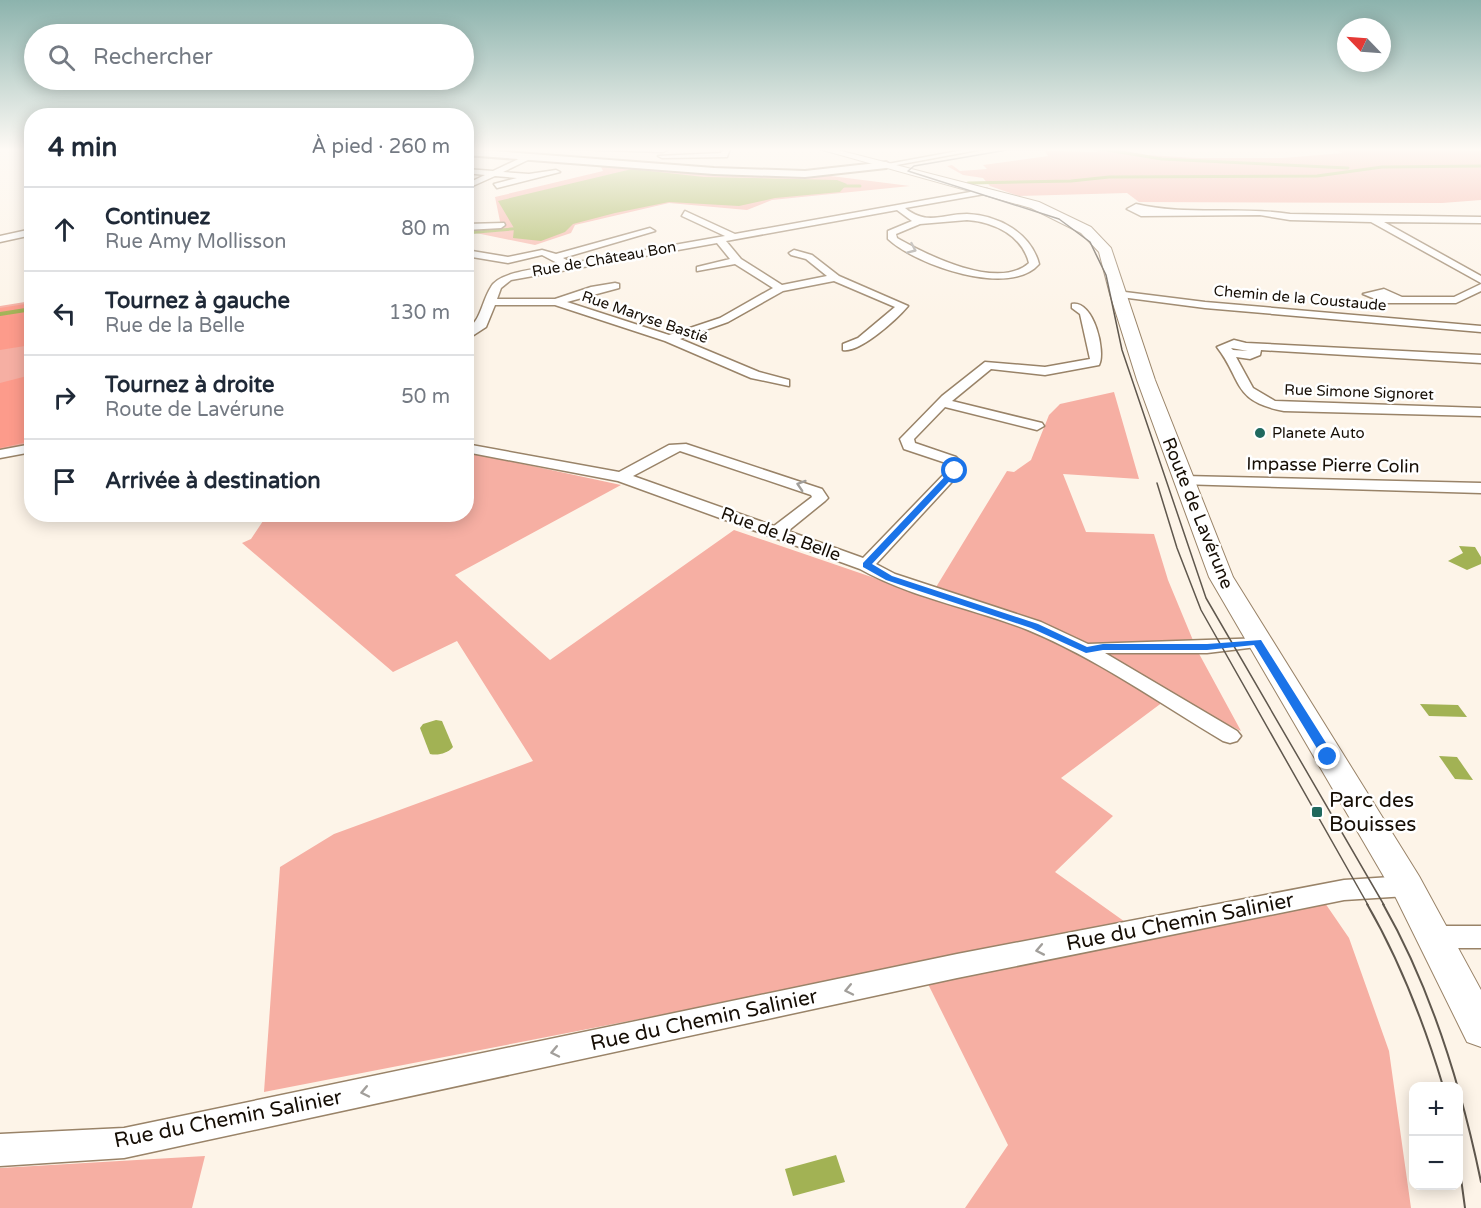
<!DOCTYPE html>
<html lang="fr">
<head>
<meta charset="utf-8">
<style>
	:root { --surface:#fff; --page:#f6f6f7; --text:#1f2937; --muted:#747a83; --line:#e0e1e3 }
	body { margin:0; font-family:"Varela Round",sans-serif; background:var(--page); color:var(--text) }
	.controls { position:absolute; right:18px; bottom:18px; display:grid; overflow:hidden; border-radius:12px; box-shadow:0 3px 15px #0003 }
	.controls button { width:54px; height:54px; display:grid; place-items:center; padding:0; border:0; border-bottom:2px solid var(--line); background:var(--surface); color:var(--text); font:30px sans-serif }
	.compass { position:absolute; left:1337px; top:18px; width:54px; height:54px; border-radius:50%; background:var(--surface); box-shadow:0 3px 15px #0003; rotate:295deg }
	.stop { position:absolute; width:18px; height:18px; margin:-14px; border:4px solid #1a73e8; border-radius:50%; background:#fff }
	.stop.end { background:#1a73e8; border-color:#fff; box-shadow:0 2px 6px #0008 }
	.list { margin:0; padding:0; list-style:none }
	h2 { display:flex; justify-content:space-between; align-items:center; height:78px; margin:0; padding:0 24px; font-size:26px }
	h2 small { font-size:20px; font-weight:400; color:var(--muted) }
	.list li { display:grid; grid-template-columns:39px 1fr auto; gap:18px; align-items:center; box-sizing:border-box; height:84px; padding:0 24px; border-top:2px solid var(--line) }
	.list b { display:block; font-size:22px; white-space:nowrap }
	.list p { margin:0; font-size:20px; white-space:nowrap; color:var(--muted) }
	.list em { font-size:20px; font-style:normal; color:var(--muted) }
	.icon { flex:none; width:33px; height:33px; fill:none; stroke:currentColor; stroke-width:2; stroke-linecap:round; stroke-linejoin:round }
	.map { position:relative; flex:none; width:1481px; height:1208px; overflow:hidden }
	.search { position:absolute; background:var(--surface); box-shadow:0 3px 15px #0003; left:24px; top:24px; width:450px; height:66px; display:flex; align-items:center; gap:15px; box-sizing:border-box; padding:0 21px; border-radius:33px; color:var(--muted); font-size:22px }
	.panel { position:absolute; background:var(--surface); box-shadow:0 3px 15px #0003; left:24px; top:108px; width:450px; height:414px; border-radius:24px }
	.map>svg:first-child { display:block }
	.green { fill:#f6afa3 }
	.forest { fill:#fd9b8b }
	.water { fill:#a2b254 }
	.lines { fill:none; stroke-linecap:round; stroke-linejoin:round }
	.stream-far1 { stroke:#a2b254; stroke-width:3 }
	.stream { stroke:#a2b254; stroke-width:4 }
	.minor-casing { stroke:#998368; stroke-width:3 }
	.tertiary-casing { stroke:#998368; stroke-width:4 }
	.secondary-casing { stroke:#998368; stroke-width:2 }
	.minor { fill:#fff; fill-rule:evenodd }
	.tertiary { fill:#fff; fill-rule:evenodd }
	.secondary { fill:#fff; fill-rule:evenodd }
	.tram-far1 { stroke:#5f574d; stroke-width:1.5 }
	.tram { stroke:#5f574d; stroke-width:2 }
	.oneway { stroke:#a29f9b }
	.route { fill:#1a73e8 }
	.poi-dot { fill:#20695f; stroke:#fff; stroke-width:2 }
	.labels { text-anchor:middle; dominant-baseline:central; stroke-width:5; stroke-linejoin:round; paint-order:stroke }
	.far-street-label { font-size:15px; fill:#160e05; stroke:#fff }
	.far-poi-label { font-size:15px; fill:#160e05; stroke:#fff; text-anchor:start }
	.street-label { font-size:18px; fill:#160e05; stroke:#fff }
	.near-poi-label { font-size:21px; fill:#160e05; stroke:#fff; text-anchor:start }
	.near-street-label { font-size:21px; fill:#160e05; stroke:#fff }
</style>
</head>
<body>
<div class="map">
<svg width="1481" height="1208" viewBox="0 0 1481 1208">
	<rect width="100%" height="100%" fill="#fdf4e8"/>
	<g class="green">
		<path d="M1091,149H1118L1147,155L1197,158H1283L1343,153L1331,149L1481,151V200L1442,203L1139,202L1127,193L1019,196L990,186L983,178L963,175L947,166L952,165L960,171L987,169L983,165L1048,156L1045,151L1098,152Z"/>
		<path d="M614,166L831,176L910,186L772,200L747,210L669,203L575,225L571,233L535,245L476,233L502,231L495,197L603,171L601,167Z"/>
		<path d="M31,301V445L0,452V306Z"/>
		<path d="M1114,392L1139,479L1063,474L1086,532L1154,534L1168,580L1197,650L1241,731L1171,696L1061,778L1113,816L1055,872L1128,924L264,1092L280,867L334,834L533,761L457,641L393,672L242,543L251,539L267,515L466,514L467,452L621,485L455,575L550,660L734,530L930,597L1007,471L1014,472L1031,460L1049,415L1060,404Z"/>
		<path d="M1325,903L1349,938L1389,1051L1411,1208H965L1008,1145L928,984Z"/>
		<path d="M205,1156L192,1208H0V1168Z"/>
	</g>
	<g class="forest">
		<path d="M31,303V345L0,350V308Z"/>
		<path d="M31,375V441L0,448V383Z"/>
	</g>
	<g class="water">
		<path d="M632,169L704,177L837,180L847,184L840,192L775,198L739,206L669,202L615,213L573,224L565,232L541,241L513,238L514,228L498,201Z"/>
		<path d="M1459,546L1475,547L1481,557V564L1467,570L1448,561L1463,553Z"/>
		<path d="M1420,704L1458,705L1467,717L1429,716Z"/>
		<path d="M436,720L442,721L453,747C448,753 438,756 430,754L420,728L423,724Z"/>
		<path d="M1439,756L1457,757L1473,780L1455,779Z"/>
		<path d="M836,1155L845,1182L793,1196L785,1169Z"/>
	</g>
	<g class="lines">
		<g class="stream-far1">
			<path d="M1101,149L1162,159L1348,168"/>
			<path d="M968,183L1071,181L1109,177L1317,176L1382,167L1481,166"/>
			<path d="M841,186H860"/>
			<path d="M466,233L523,228"/>
		</g>
		<path class="stream" d="M0,314L32,309"/>
		<g class="minor-casing">
			<g id="minor">
				<path d="M570,149H666L667,150L663,152Z"/>
				<path d="M723,149H730L727,157L662,158L658,156L721,153Z"/>
				<path d="M969,149H983L886,167L882,165Z"/>
				<path d="M527,155L530,159L503,172L529,174L556,170L560,172L497,188L494,184L517,178L495,176L466,189V184L485,175L466,173V169L493,171Z"/>
				<path d="M987,189L990,193L905,208C927,226 942,214 967,214C998,215 1031,233 1039,264C1010,298 916,265 888,239V231L912,221L897,210L726,241L741,259L782,285L827,276L806,259L791,255L789,253L794,250L812,255L839,276L908,306C897,319 860,353 843,350V344L858,338L895,307L834,281L783,291L728,322L680,339L759,372L789,380V386L751,378L665,341L555,305H495L486,327L466,340V331C482,319 481,303 491,287C499,271 544,268 561,265L542,255L508,263L466,256V250L508,257L542,250L556,254L650,228L655,231L563,258L572,263L725,236L682,216L685,211L735,234ZM967,220C994,222 1022,235 1029,263C998,291 927,255 897,238L896,234L920,224ZM717,243L730,259L697,267V271L735,264L773,288L720,318L669,335L567,302L619,288V284L615,283L591,287L555,299H497L501,288L511,280Z"/>
				<path d="M1136,204C1186,216 1239,206 1290,214L1481,217V223L1384,222L1481,276V283L1371,222L1290,220L1260,215L1141,216L1127,209Z"/>
				<path d="M504,223L505,225L501,228L466,230V224Z"/>
				<path d="M32,229V235L0,242V236Z"/>
				<path d="M1481,284V291L1456,303H1385L1363,294L1384,289L1402,297H1454Z"/>
				<path d="M1117,291L1205,302L1481,326V332L1205,308L1113,296L1112,294Z"/>
				<path d="M1072,304C1094,300 1106,352 1099,365L1045,375L991,369L952,401L1042,423L1044,426L1037,430L945,407L914,439L915,443L956,457L962,463V471L876,564L895,574L1041,622L1088,644L1265,638L1267,642L1265,646L1207,653H1105L1237,731L1241,736L1237,741L1230,743L1223,741C1159,703 1096,658 1028,630C972,608 912,598 860,569L618,481L466,452V444L619,472L669,445L686,444L822,489L828,498L825,501L788,531L863,558L948,470L946,463L904,449L900,439L942,396L985,362L1045,367L1090,359L1080,314L1072,308ZM680,451L811,495L812,497L774,526L633,476Z"/>
				<path d="M1234,340L1246,343L1481,355V363L1261,350L1260,355L1250,359L1236,357L1253,388L1275,401L1481,408V416L1284,411C1232,401 1243,381 1217,347ZM1231,348L1248,351L1233,350Z"/>
				<path d="M32,444V452L0,458V450Z"/>
				<path d="M1184,476L1481,483V493L1179,484L1176,481Z"/>
				<path d="M1407,876L1416,879L1419,886L1416,893L1407,896L1344,900L957,978L124,1158L0,1166V1134L124,1128L957,954L1344,880Z"/>
				<path d="M1434,926H1481V948H1434L1425,945L1421,937L1425,929Z"/>
			</g>
		</g>
		<g class="tertiary-casing">
			<path id="tertiary" d="M466,149L714,168L805,171L886,162L891,165L886,168L805,177L714,174L466,155Z"/>
		</g>
		<g class="secondary-casing">
			<path id="secondary" d="M819,149H834L1039,202L1091,227L1111,248L1155,380L1233,577L1419,876L1481,990V1047L1467,1042L1394,894L1209,577L1137,380L1110,294L1099,252L1081,233L1031,208Z"/>
		</g>
		<use href="#minor" class="minor"/>
		<use href="#tertiary" class="tertiary"/>
		<use href="#secondary" class="secondary"/>
		<g class="tram-far1">
			<path d="M1072,149L1007,150L914,166L908,171L1059,219L1090,242L1106,275L1122,350L1206,598L1384,905"/>
			<path d="M1157,483L1177,548L1201,610L1368,905"/>
		</g>
		<g class="tram">
			<path d="M1367,904C1400,961 1424,1023 1443,1086"/>
			<path d="M1383,904C1432,990 1461,1085 1481,1182"/>
			<path d="M1458,1156L1465,1208"/>
		</g>
	</g>
	<defs><path id="oneway-chevron" d="M-2-3.5L2.5 0L-2 3.5" fill="none" stroke-width="1.6" stroke-linecap="round" stroke-linejoin="round" transform="scale(1.5)"/></defs>
	<g class="oneway">
		<use href="#oneway-chevron" transform="translate(912 249) rotate(24)"/>
		<use href="#oneway-chevron" transform="translate(801 485) rotate(-162)"/>
		<use href="#oneway-chevron" transform="translate(1040 950) rotate(169)"/>
		<use href="#oneway-chevron" transform="translate(849 990) rotate(168)"/>
		<use href="#oneway-chevron" transform="translate(555 1052) rotate(168)"/>
		<use href="#oneway-chevron" transform="translate(365 1092) rotate(168)"/>
	</g>
	<linearGradient id="sky" x2="0" y2="1"><stop stop-color="#8cb3ad"/><stop offset="0.47" stop-color="#fefaf5"/><stop offset="1" stop-color="#fefaf5" stop-opacity="0"/></linearGradient>
	<rect width="1481" height="318" fill="url(#sky)"/>
	<path class="route" d="M952,469L959,471L872,564L892,576L1038,624L1087,647L1103,644H1207L1261,640L1333,754V760H1324L1254,645L1207,650H1103L1086,653L1031,628L886,580L863,567V563Z"/>
	<g class="poi-dot">
		<circle cx="1260" cy="433" r="6"/>
		<rect x="1311" y="806" width="12" height="12" rx="3"/>
	</g>
	<g class="labels">
		<g class="far-street-label">
			<text transform="translate(604 259) rotate(-10)">Rue de Château Bon</text>
			<text transform="translate(1300 298) rotate(5)">Chemin de la Coustaude</text>
			<text transform="translate(645 317) rotate(19)">Rue Maryse Bastié</text>
			<text transform="translate(1359 392) rotate(2)">Rue Simone Signoret</text>
		</g>
		<g class="far-poi-label">
			<text x="1272" y="433">Planete Auto</text>
		</g>
		<g class="street-label">
			<text transform="translate(1333 465) rotate(1)">Impasse Pierre Colin</text>
			<text transform="translate(1198 513) rotate(68)">Route de Lavérune</text>
			<text transform="translate(781 534) rotate(20)">Rue de la Belle</text>
		</g>
		<g class="near-poi-label">
			<text x="1329" y="800">Parc des<tspan x="1329" dy="24">Bouisses</tspan></text>
		</g>
		<g class="near-street-label">
			<text transform="translate(1180 922) rotate(-11)">Rue du Chemin Salinier</text>
			<text transform="translate(704 1020) rotate(-12)">Rue du Chemin Salinier</text>
			<text transform="translate(228 1119) rotate(-11)">Rue du Chemin Salinier</text>
		</g>
	</g>
</svg>
<div class="controls">
<button>+</button>
<button>−</button>
</div>
<svg class="compass" viewBox="-18 -18 36 36"><path d="M0-13l5 13h-10z" fill="#e53935"/><path d="M0 13l5-13h-10z" fill="#747a83"/></svg>
<div class="stop" style="left:955px;top:471px"></div>
<div class="stop end" style="left:1328px;top:757px"></div>
<div class="search"><svg class="icon" aria-label="search" viewBox="0 0 24 24"><circle cx="10" cy="10" r="6"/><path d="M15 15l6 6"/></svg>Rechercher</div>
<section class="panel">
<h2>4 min<small>À pied · 260 m</small></h2>
<ul class="list">
<li><svg class="icon" aria-label="ahead" viewBox="0 0 24 24"><path d="M12 20V5M6 11l6-6 6 6"/></svg><div><b>Continuez</b><p>Rue Amy Mollisson</p></div><em>80 m</em></li>
<li><svg class="icon" aria-label="left" viewBox="0 0 24 24"><path d="M17 20v-9H6M10 6l-5 5 5 5"/></svg><div><b>Tournez à gauche</b><p>Rue de la Belle</p></div><em>130 m</em></li>
<li><svg class="icon" aria-label="right" viewBox="0 0 24 24"><path d="M7 20v-9h11M14 6l5 5-5 5"/></svg><div><b>Tournez à droite</b><p>Route de Lavérune</p></div><em>50 m</em></li>
<li><svg class="icon" aria-label="arrive" viewBox="0 0 24 24"><path d="M6 21V4h12l-3 4 3 4H6"/></svg><div><b>Arrivée à destination</b></div></li>
</ul>
</section>
</div>
</body>
</html>
